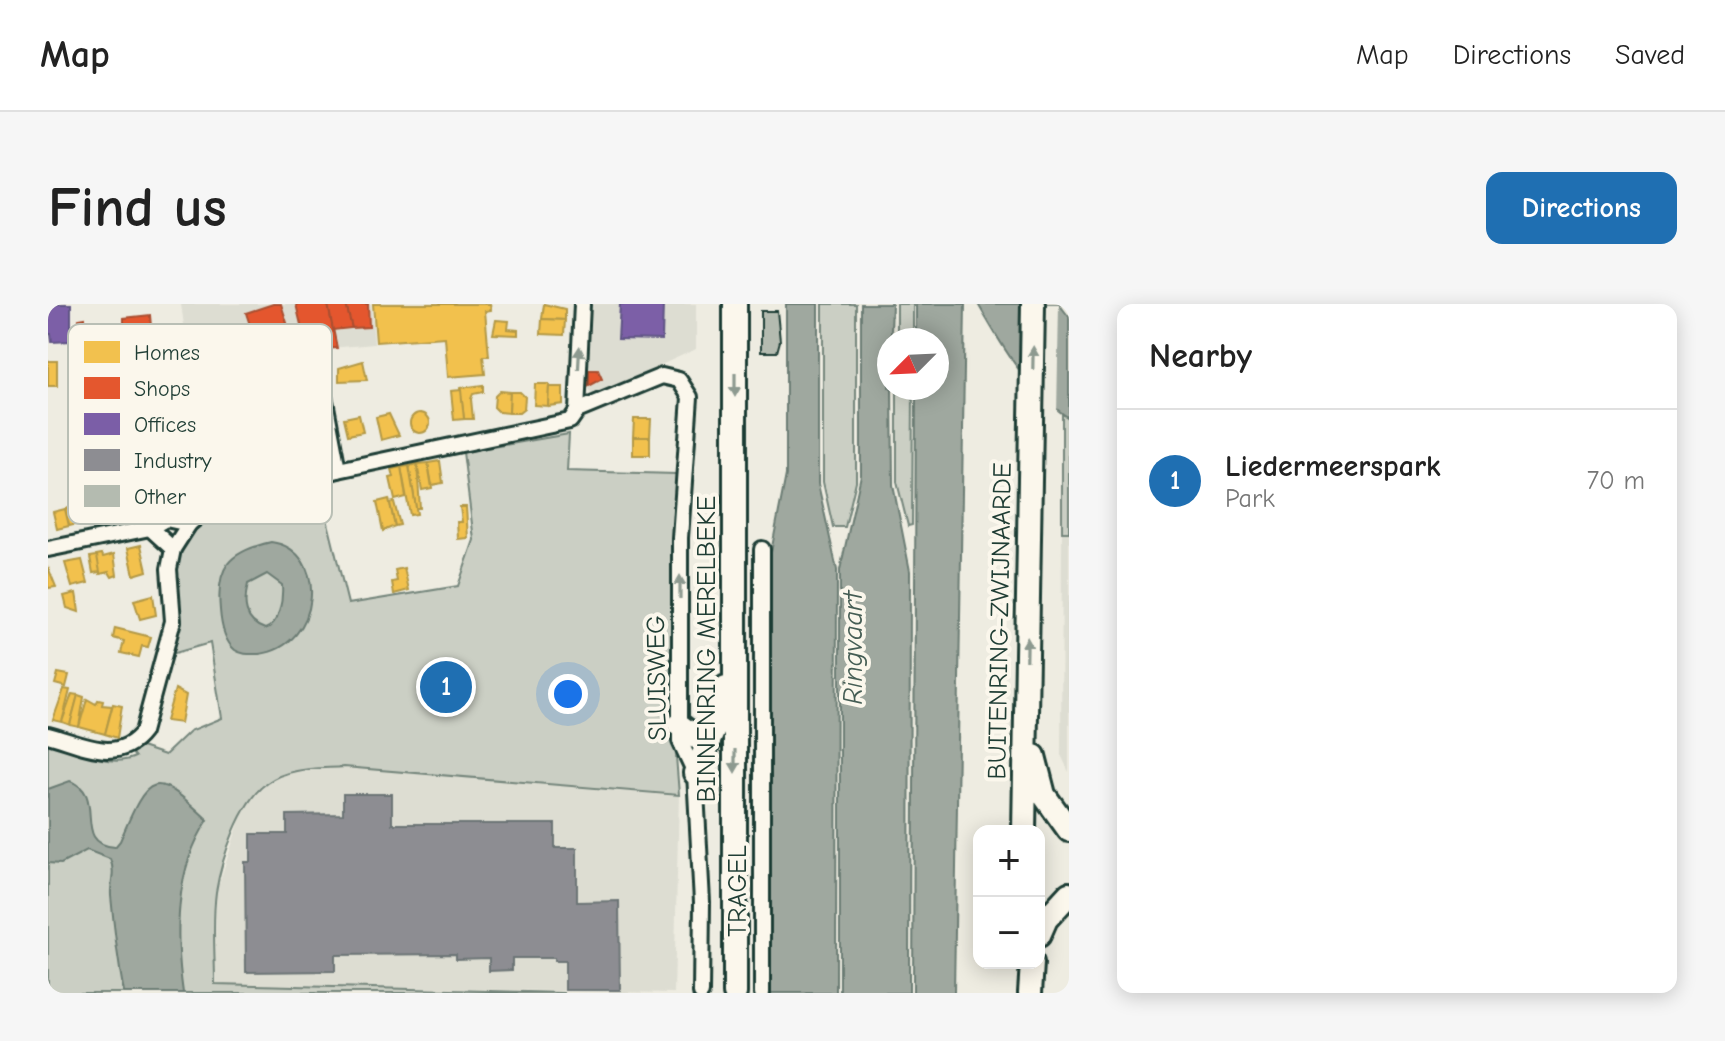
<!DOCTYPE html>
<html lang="en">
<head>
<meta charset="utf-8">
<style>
	:root { --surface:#fff; --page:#f6f6f6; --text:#222; --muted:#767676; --line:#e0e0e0; --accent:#1f6fb2 }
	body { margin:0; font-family:"Comic Neue",sans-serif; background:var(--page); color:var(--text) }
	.controls { position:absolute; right:24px; bottom:24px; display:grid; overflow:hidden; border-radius:16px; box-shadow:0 4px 20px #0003 }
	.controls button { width:72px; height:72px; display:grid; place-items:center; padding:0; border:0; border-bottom:2px solid var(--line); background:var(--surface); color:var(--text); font:40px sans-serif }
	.compass { position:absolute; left:829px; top:24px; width:72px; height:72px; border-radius:50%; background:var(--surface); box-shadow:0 4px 20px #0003; rotate:246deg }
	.you { position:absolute; left:520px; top:390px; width:28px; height:28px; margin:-20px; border:6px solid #fff; border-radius:50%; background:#1a73e8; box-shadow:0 0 0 12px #1a73e833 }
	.badge { display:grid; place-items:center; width:52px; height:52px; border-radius:50%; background:var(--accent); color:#fff; font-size:26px; font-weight:700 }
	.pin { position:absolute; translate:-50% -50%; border:4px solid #fff; box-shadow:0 2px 8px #0006 }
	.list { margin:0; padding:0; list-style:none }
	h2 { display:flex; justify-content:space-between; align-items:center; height:104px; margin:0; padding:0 32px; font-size:34px }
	h2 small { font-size:26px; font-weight:400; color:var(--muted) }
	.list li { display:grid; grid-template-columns:52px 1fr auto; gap:24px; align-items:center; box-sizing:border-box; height:144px; padding:0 32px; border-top:2px solid var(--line) }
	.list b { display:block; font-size:30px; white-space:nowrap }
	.list p { margin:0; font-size:26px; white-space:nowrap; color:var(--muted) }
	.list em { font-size:26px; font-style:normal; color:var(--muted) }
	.map { position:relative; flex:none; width:1021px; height:689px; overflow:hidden; border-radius:16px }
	header { display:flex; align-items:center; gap:48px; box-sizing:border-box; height:112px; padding:0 40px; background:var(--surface); border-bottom:2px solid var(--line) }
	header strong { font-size:38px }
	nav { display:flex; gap:44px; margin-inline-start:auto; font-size:28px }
	.intro { display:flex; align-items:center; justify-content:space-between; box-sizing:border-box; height:192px; padding:0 48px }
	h1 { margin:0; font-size:56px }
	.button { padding:20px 36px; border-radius:16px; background:var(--accent); color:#fff; font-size:28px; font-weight:700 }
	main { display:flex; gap:48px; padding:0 48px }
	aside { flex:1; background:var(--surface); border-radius:16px; box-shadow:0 4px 20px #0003 }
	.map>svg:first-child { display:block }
	.built { fill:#ddddd2 }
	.green { fill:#cbcfc4; stroke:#75867c; stroke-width:2 }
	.water { fill:#9fa89f; stroke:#6c7d74; stroke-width:2; fill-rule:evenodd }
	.pier { fill:#eeece1 }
	.homes { fill:#f2c14e; stroke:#b39946; stroke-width:2 }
	.shops { fill:#e4572e; stroke:#a94f30; stroke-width:2 }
	.offices { fill:#7b5ea7; stroke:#5f5484; stroke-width:2 }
	.industry { fill:#8d8d92; stroke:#6c7576; stroke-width:2 }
	.building { fill:#b4bbb0; stroke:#1f3d34; stroke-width:2 }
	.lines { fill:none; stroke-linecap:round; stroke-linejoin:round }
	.minor-casing { stroke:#1f3d34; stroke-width:20 }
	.trunk-casing { stroke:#1f3d34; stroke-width:28 }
	.minor { stroke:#fbf7ec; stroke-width:14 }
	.trunk { stroke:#fbf7ec; stroke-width:22 }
	.oneway { fill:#8d9a90 }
	.labels { text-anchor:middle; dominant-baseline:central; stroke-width:8; stroke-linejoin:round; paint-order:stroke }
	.street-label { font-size:26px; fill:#1f3d34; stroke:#fbf7ec }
	.water-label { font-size:28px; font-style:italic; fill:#455d54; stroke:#fbf7ec }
	.key { fill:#fbf7ec; stroke:#b9bfb5; stroke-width:2 }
	.key-label { font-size:22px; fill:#1f3d34 }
</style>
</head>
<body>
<header>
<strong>Map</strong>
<nav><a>Map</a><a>Directions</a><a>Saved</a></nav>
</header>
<div class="intro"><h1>Find us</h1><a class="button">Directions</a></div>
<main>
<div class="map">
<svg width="1021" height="689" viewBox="0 0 1021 689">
	<rect width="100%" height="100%" fill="#eeece1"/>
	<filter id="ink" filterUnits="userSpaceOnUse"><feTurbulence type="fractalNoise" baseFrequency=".0125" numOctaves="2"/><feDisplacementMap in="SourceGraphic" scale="16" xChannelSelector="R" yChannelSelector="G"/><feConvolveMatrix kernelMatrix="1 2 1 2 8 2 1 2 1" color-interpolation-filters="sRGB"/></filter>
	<g filter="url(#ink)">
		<g class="built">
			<path d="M133,0H323L326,40L141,57Z"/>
			<path d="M544,0H648V45L545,92L540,84Z"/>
			<path d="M1014,228H1021V468L1013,451Z"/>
			<path d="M296,463L631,491L626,689L167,681L168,588L196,504L219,479L245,467Z"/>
		</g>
		<g class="green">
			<path d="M775,0H808V177L797,223H785L775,178Z"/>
			<rect x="849" y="0" width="16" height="36"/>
			<path d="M849,84H865L864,221L860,222L849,178Z"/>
			<path d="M1014,110L1021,114V228H1014Z"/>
			<path d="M521,130L519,167L628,170L626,426L631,491L296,463C271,465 240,463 219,479C192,497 173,557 168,588C164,617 167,650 167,680L517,689H0V436C26,445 60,465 87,453L83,448L90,442L117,451L142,427L174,414L162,339L120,351L128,246L156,211L269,174L300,300L410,282L426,236L415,148Z"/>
		</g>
		<g class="water">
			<path d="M738,0H770V180L789,266L788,689H718L719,269L738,171Z"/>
			<path d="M813,0H844L841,84H844L845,181L862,267L861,689H792V266L813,171Z"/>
			<path d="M868,0H917L906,689H865L868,84H889V36H868Z"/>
			<path d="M930,0H1011L1021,13V114C979,87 954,42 930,0Z"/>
			<path d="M223,238C282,246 274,343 211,350C203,350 194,351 187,346C176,337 173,320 172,306C168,263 180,248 223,238ZM219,270L234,281C235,295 232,320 217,325C196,318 195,300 200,280Z"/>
			<path d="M22,477C60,490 22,540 67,543L72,537C101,468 106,465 160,516C126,566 127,632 135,689H76C70,657 66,625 63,592C62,578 68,569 62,555L39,546L13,560L0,559V485Z"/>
		</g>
		<path class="pier" d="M976,0H1011L1009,110L975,77Z"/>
		<g class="homes">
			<path d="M325,0H442L443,6L437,7L441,52H435L437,70L400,73L397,33L328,38Z"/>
			<path d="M496,0L517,5V16L494,15Z"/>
			<path d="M494,15L517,16L516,31L493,30Z"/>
			<path d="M448,16L461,17L460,25L470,26V31L445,30Z"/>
			<rect x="0" y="57" width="9" height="25"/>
			<path d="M315,57L319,76L291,77V64Z"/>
			<path d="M487,80H501L500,102L486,101Z"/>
			<path d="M435,81V88L425,90L423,95L425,115H416L412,84Z"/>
			<path d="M501,83H515V100L500,102Z"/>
			<path d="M413,86L416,115L406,116L403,87Z"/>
			<path d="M452,87L462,88L461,109L451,108L446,103L447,92Z"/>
			<path d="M462,88H472L477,93L476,105L471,109H461Z"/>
			<circle cx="372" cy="119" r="10"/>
			<path d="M341,110L351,131L333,136L328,113Z"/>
			<path d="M311,111L315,128L300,131L296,114Z"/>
			<path d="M586,115H603L602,133H585Z"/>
			<rect x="585" y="133" width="17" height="18"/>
			<path d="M392,157L395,179L384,181L380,159Z"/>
			<path d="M380,159L384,184L374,186L369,160Z"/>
			<path d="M369,160L372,204H368L361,162Z"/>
			<path d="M361,162L369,210L362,211L353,163Z"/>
			<path d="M353,163L358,193L347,196L342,174L346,173L344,165Z"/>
			<path d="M341,195L347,222L335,227L329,198Z"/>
			<path d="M346,198L352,221L347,222L342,199Z"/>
			<path d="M29,202L34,219L21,222L17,205Z"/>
			<path d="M412,203H418L420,234L410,235L409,218H414Z"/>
			<path d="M17,205L21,222L9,225L5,208Z"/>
			<path d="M93,241L99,267L86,271L80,244Z"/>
			<path d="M54,250L55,253L66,250L69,271L64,273L61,268L52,270L48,251Z"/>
			<path d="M49,252L52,268L45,269L42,253Z"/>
			<path d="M34,256L40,279L24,283L17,259Z"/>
			<path d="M0,263L8,283L0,284Z"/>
			<path d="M356,264L361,286L346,290L344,278L349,277L347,266Z"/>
			<path d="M28,289L30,301L31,308L19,304L16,292Z"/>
			<path d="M105,291L108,311L92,315L86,296Z"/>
			<path d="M67,324L103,333L100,343L94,342L91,353L73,349L76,337L65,334Z"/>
			<path d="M10,369L21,371L18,383L7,380Z"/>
			<path d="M16,385L22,386L14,418L5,416Z"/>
			<path d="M127,385L138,391L133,419L118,417Z"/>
			<path d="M24,390L30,391L22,421L14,418Z"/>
			<path d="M30,391L36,393L31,423L22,421Z"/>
			<path d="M39,395L48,400L50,396L55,397L54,401L64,402L57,430L31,423Z"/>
			<path d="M65,400L74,402L69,434L57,430Z"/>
		</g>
		<g class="shops">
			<path d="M225,0H233L241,25L207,36L198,9Z"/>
			<path d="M248,0H280L289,44L259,46Z"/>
			<path d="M280,0H298L304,24L285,26Z"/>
			<path d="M298,0H320L321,23L304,24Z"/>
			<path d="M102,11L108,81L48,102L47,92H38L31,15L37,14L39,48L56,45L59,38L64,37L63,24L76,23V14Z"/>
			<path d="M541,66H550L554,75L541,82Z"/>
		</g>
		<g class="offices">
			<path d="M0,0H23V37L4,38L3,30H0Z"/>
			<path d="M572,0H615L614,36L570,35Z"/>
		</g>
		<path class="industry" d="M295,490H344V520H507V544H529V598L571,597L572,686H517V657H506V654H464V666L441,667V654L408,655V650L287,651V667L198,668L197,558H203V530H239V511L295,510Z"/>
		<path class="building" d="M713,7H729L732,37L729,48H713Z"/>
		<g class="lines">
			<g class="minor-casing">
				<g id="minor">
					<path d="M269,54L290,166"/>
					<path d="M529,107L614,72L631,76L642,93L632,234V437L647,469L654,598L653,689"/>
					<path d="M0,245L102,224"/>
					<path d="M125,245L102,224L118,215L141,220"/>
					<path d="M0,431C34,440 70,461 95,428L125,317L121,265L125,245L141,220L154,209L185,195L290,166L522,117L529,107L534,0"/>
					<path d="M714,689V245"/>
				</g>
			</g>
			<g class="trunk-casing">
				<g id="trunk">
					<path d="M631,421L647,433L660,434"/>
					<path d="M986,452L996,491L1021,526"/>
					<path d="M647,469L668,421L678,383"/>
					<path d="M976,527L985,0"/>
					<path d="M991,631L998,615L1021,590"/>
					<path d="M687,689V0"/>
					<path d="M982,689L984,659"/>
				</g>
			</g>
			<use href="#minor" class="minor"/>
			<use href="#trunk" class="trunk"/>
		</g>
		<defs><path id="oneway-solid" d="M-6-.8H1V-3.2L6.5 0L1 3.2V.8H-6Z" transform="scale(2)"/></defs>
		<g class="oneway">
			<use href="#oneway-solid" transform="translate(531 54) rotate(-87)"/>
			<use href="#oneway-solid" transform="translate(985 54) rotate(-89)"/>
			<use href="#oneway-solid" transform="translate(687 81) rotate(90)"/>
			<use href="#oneway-solid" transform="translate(632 283) rotate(-90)"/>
			<use href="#oneway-solid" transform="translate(979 345) rotate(-89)"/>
			<use href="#oneway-solid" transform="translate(687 457) rotate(90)"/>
		</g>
	</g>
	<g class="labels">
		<g class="street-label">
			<text transform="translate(952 317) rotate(-89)">BUITENRING-ZWIJNAARDE</text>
			<text transform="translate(659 345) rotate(-90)">BINNENRING MERELBEKE</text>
			<text transform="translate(609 374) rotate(-91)">SLUISWEG</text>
			<text transform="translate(690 587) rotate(-90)">TRAGEL</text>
		</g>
		<g class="water-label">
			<text transform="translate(805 344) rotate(-90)">Ringvaart</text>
		</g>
	</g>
	<rect x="20" y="20" width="264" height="200" rx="12" class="key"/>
	<rect x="36" y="37" width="36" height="22" fill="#f2c14e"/>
	<rect x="36" y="73" width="36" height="22" fill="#e4572e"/>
	<rect x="36" y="109" width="36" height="22" fill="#7b5ea7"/>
	<rect x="36" y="145" width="36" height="22" fill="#8d8d92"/>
	<rect x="36" y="181" width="36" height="22" fill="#b4bbb0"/>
	<g class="key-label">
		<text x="86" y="56">Homes</text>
		<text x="86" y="92">Shops</text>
		<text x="86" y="128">Offices</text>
		<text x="86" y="164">Industry</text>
		<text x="86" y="200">Other</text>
	</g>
</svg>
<div class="controls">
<button>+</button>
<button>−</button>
</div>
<svg class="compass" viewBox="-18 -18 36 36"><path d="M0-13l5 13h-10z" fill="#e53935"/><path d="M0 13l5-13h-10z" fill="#767676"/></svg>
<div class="you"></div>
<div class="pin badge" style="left:398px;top:383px">1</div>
</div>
<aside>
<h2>Nearby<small></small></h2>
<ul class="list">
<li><span class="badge">1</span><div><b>Liedermeerspark</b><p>Park</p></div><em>70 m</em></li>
</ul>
</aside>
</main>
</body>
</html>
